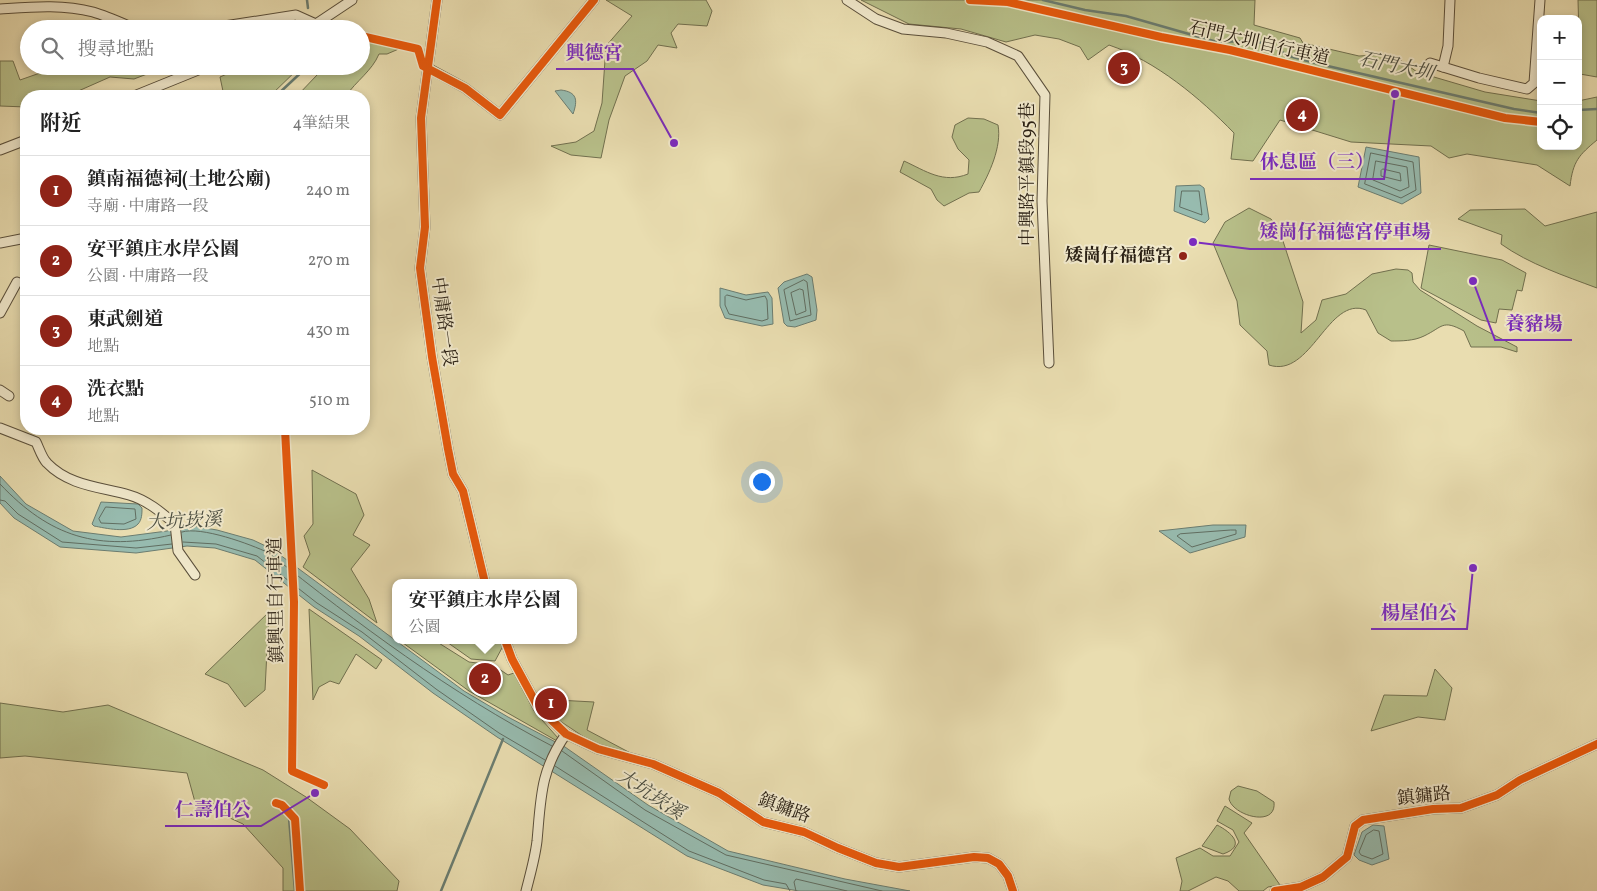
<!DOCTYPE html>
<html lang="zh-TW">
<head>
<meta charset="utf-8">
<style>
	:root { --surface:#fff; --page:#f2f2f2; --text:#222; --muted:#767676; --line:#e0e0e0; --accent:#8f2418 }
	body { margin:0; font-family:Vollkorn,"Noto Serif TC",serif; background:var(--page); color:var(--text) }
	.controls { position:absolute; right:15px; top:15px; display:grid; overflow:hidden; border-radius:10px; box-shadow:0 2px 8px #0003 }
	.controls button { width:45px; height:45px; display:grid; place-items:center; padding:0; border:0; border-bottom:1px solid var(--line); background:var(--surface); color:var(--text); font:25px sans-serif }
	.you { position:absolute; left:761px; top:481px; width:18px; height:18px; margin:-12px; border:4px solid #fff; border-radius:50%; background:#1a73e8; box-shadow:0 0 0 8px #1a73e833 }
	.badge { display:grid; place-items:center; width:32px; height:32px; border-radius:50%; background:var(--accent); color:#fff; font-size:16px; font-weight:700 }
	.pin { position:absolute; translate:-50% -50%; border:2px solid #fff; box-shadow:0 1px 5px #0006 }
	.popup { position:absolute; left:392px; top:579px; width:185px; height:65px; box-sizing:border-box; display:grid; place-content:center; border-radius:10px; background:var(--surface); filter:drop-shadow(0 1px 4px #0005); font-size:16px; white-space:nowrap; color:var(--muted) }
	.popup b { font-size:19px; color:var(--text) }
	.popup::after { content:''; position:absolute; left:50%; top:100%; margin-left:-10px; border:10px solid transparent; border-top-color:var(--surface) }
	.list { margin:0; padding:0; list-style:none }
	h2 { display:flex; justify-content:space-between; align-items:center; height:65px; margin:0; padding:0 20px; font-size:21px }
	h2 small { font-size:16px; font-weight:400; color:var(--muted) }
	.list li { display:grid; grid-template-columns:32px 1fr auto; gap:15px; align-items:center; box-sizing:border-box; height:70px; padding:0 20px; border-top:1px solid var(--line) }
	.list b { display:block; font-size:19px; white-space:nowrap }
	.list p { margin:0; font-size:16px; white-space:nowrap; color:var(--muted) }
	.list em { font-size:16px; font-style:normal; color:var(--muted) }
	.icon { flex:none; width:28px; height:28px; fill:none; stroke:currentColor; stroke-width:2; stroke-linecap:round; stroke-linejoin:round }
	.map { position:relative; flex:none; width:1597px; height:891px; overflow:hidden }
	.search { position:absolute; background:var(--surface); box-shadow:0 2px 8px #0003; left:20px; top:20px; width:350px; height:55px; display:flex; align-items:center; gap:12px; box-sizing:border-box; padding:0 18px; border-radius:28px; color:var(--muted); font-size:19px }
	.panel { position:absolute; background:var(--surface); box-shadow:0 2px 8px #0003; left:20px; top:90px; width:350px; height:345px; border-radius:20px }
	.map>svg:first-child { display:block }
	.green { fill:#b8c08a; stroke:#71704f }
	.water { fill:#97bbaf; stroke:#6b7d71 }
	.lines { fill:none; stroke-linecap:round; stroke-linejoin:round }
	.shore { stroke:#606e62; stroke-width:1 }
	.stream { stroke:#6b7d71; stroke-width:2.5 }
	.minor-casing { stroke:#5a4f3b; stroke-width:11 }
	.minor { stroke:#f1e9cc; stroke-width:9 }
	.cycleway-casing { stroke:#f1e9cc; stroke-width:11 }
	.cycleway { stroke:#e8590c; stroke-width:8 }
	.poi-dot { fill:#8f2418; stroke:#f1e9cc; stroke-width:2 }
	.labels { text-anchor:middle; dominant-baseline:central; stroke-width:4; stroke-linejoin:round; paint-order:stroke }
	.street-label { font-size:18px; fill:#2a2014; stroke:#f1e9cc }
	.poi-label { font-size:18px; font-weight:bold; fill:#2a2014; stroke:#f1e9cc; text-anchor:end }
	.water-label { font-size:19px; font-style:italic; fill:#4b4e42; stroke:#f1e9cc }
	.leader { fill:none; stroke:#7b2cbf; stroke-width:2 }
	.callout-dot { fill:#7b2cbf; stroke:#f1e9cc; stroke-width:2 }
	.callout-label { font-size:19px; text-anchor:middle; font-weight:bold; fill:#7b2cbf; stroke:#f1e9cc; stroke-width:4; stroke-linejoin:round; paint-order:stroke }
</style>
</head>
<body>
<div class="map">
<svg width="1597" height="891" viewBox="0 0 1597 891">
	<rect width="100%" height="100%" fill="#e9ddb0"/>
	<filter id="stains"><feTurbulence type="fractalNoise" baseFrequency=".004" numOctaves="4"/><feColorMatrix values="0 0 0 0 .2 0 0 0 0 .09 0 0 0 0 .02 0 0 0 .5 -.17"/></filter>
	<radialGradient id="worn" r=".72"><stop offset=".6" stop-color="#630" stop-opacity="0"/><stop offset="1" stop-color="#630" stop-opacity=".3"/></radialGradient>
	<g class="green">
		<path d="M606,0H706L712,11L707,26L678,24L671,33L677,48L658,45L647,61L625,76L609,120L601,158L571,155L551,146L576,142L594,131L602,103L606,46L632,16Z"/>
		<path d="M861,0H1255L1254,25L1300,38L1303,43L1359,56L1376,55L1399,59L1417,72L1485,92L1541,101V146H1578V101L1597,97V140C1579,155 1573,161 1570,186L1537,165L1467,154L1449,158L1431,146L1351,142L1280,120L1253,161L1231,159L1234,133C1200,98 1156,61 1109,45L1088,60L1080,47L1059,39L1035,35L1006,42L961,29L909,24Z"/>
		<path d="M1578,0H1597V77L1580,74Z"/>
		<path d="M361,32L410,44L415,51L401,48L387,54H379C372,71 356,81 346,96H297L317,75L320,66H361Z"/>
		<path d="M0,61H13L20,80L60,66H168L134,79L110,77L67,96H26V107L0,106Z"/>
		<path d="M245,66H301L270,96H224L220,77Z"/>
		<path d="M968,118L984,119L998,125C1002,147 989,174 979,192L969,193L944,206L937,200L931,189L900,172L904,161C926,171 943,184 968,174L969,160L958,149L952,137L955,125Z"/>
		<path d="M1249,208L1271,219L1279,229L1303,302L1301,333L1316,320L1322,300L1346,294L1372,274L1396,269L1408,270L1412,273L1413,282L1420,290L1477,326L1517,347V352L1501,347H1471L1464,331C1442,319 1443,327 1424,336C1414,341 1401,341 1391,341L1378,333L1366,310C1328,295 1311,379 1269,365L1267,351L1240,325L1237,301L1213,243L1225,222Z"/>
		<path d="M1525,209L1545,226L1597,212V288C1565,276 1529,264 1501,244L1502,235L1458,219L1470,210Z"/>
		<path d="M1429,245L1502,260L1526,273L1522,291L1517,290L1512,310L1499,309L1496,323L1481,320L1421,288Z"/>
		<path d="M312,470L356,494L364,515L353,535L370,545L351,569L369,599L377,623L303,567L310,554L304,536L313,524Z"/>
		<path d="M309,609L382,660L376,669L356,654L339,684L330,681L319,687L313,700Z"/>
		<path d="M269,612L265,690L245,707L228,684L205,674Z"/>
		<path d="M399,640H434L469,662L493,665L508,675L514,673L534,711L558,738L557,741L469,691Z"/>
		<path d="M444,640H500L503,646L495,661L471,659Z"/>
		<path d="M1435,669L1452,688L1445,720L1418,717L1371,731L1384,695L1427,696Z"/>
		<path d="M557,700L594,702L587,730L638,757L599,747L548,713L555,712Z"/>
		<path d="M0,703L63,712L108,705L263,770L306,797L350,829L399,881L397,891H283V868L243,824L195,802L187,773L25,756L0,758Z"/>
		<path d="M1238,786L1257,791L1274,802C1277,828 1233,816 1229,799L1231,791Z"/>
		<path d="M1225,806L1252,823L1244,833L1280,885L1268,887L1263,891H1239L1228,881L1216,877L1188,891H1180L1182,881L1176,858L1200,848L1213,856H1230L1239,842L1233,830L1217,821Z"/>
		<path d="M1217,825C1231,832 1247,846 1223,854L1202,846Z"/>
	</g>
	<g class="water">
		<path d="M561,90C577,92 578,100 573,114L555,91Z"/>
		<path d="M1366,147L1419,157L1421,193L1402,204L1358,187Z"/>
		<path d="M1200,185L1204,188L1209,219L1205,223L1174,211L1176,186Z"/>
		<path d="M807,274L812,277L817,310L816,320L795,327L787,326L784,323L778,288L784,282Z"/>
		<path d="M720,288L746,295L768,292L772,298L773,324L762,326L725,318L720,306Z"/>
		<path d="M0,476L26,504L73,531L121,537L167,531L187,525L217,530L253,540L272,549L464,691L508,717L565,747L648,805L728,851L845,879L910,891H799L763,885L687,856L497,737L433,693L359,636L314,607L255,560L215,548L187,546L136,553L60,547L14,518L0,503Z"/>
		<path d="M101,502L138,504L142,508C142,513 142,520 138,524C129,534 105,528 94,526L92,524Z"/>
		<path d="M1213,525H1246L1245,537L1190,553L1159,531Z"/>
		<path d="M1373,825L1384,826L1389,859L1372,865L1359,860L1354,855L1362,832Z"/>
	</g>
	<g class="lines">
		<g class="shore">
			<path d="M1371,153L1413,162L1416,190L1401,198L1365,184Z"/>
			<path d="M1376,161L1407,167L1409,187L1400,191L1373,180Z"/>
			<path d="M1383,169L1400,173L1401,181L1381,176V171Z"/>
			<path d="M1182,191H1199L1202,215L1180,207Z"/>
			<path d="M804,280L807,282L811,315L790,321L784,290Z"/>
			<path d="M800,289L803,290L806,311L796,315L791,293Z"/>
			<path d="M727,295L746,300L765,296L767,300L768,319L762,321L729,314L725,305V297Z"/>
			<path d="M0,484C50,537 98,552 171,535"/>
			<path d="M0,500L5,501L18,514L62,542L136,548L172,544"/>
			<path d="M106,507L135,509L136,519L124,524L101,523L99,519Z"/>
			<path d="M1231,530H1236V534L1192,547L1177,536L1180,534Z"/>
			<path d="M182,532C201,526 250,544 269,553C358,624 450,693 552,746"/>
			<path d="M183,542L216,544L257,556L317,603L362,632L436,689L499,733L545,760"/>
			<path d="M562,751L645,810L726,855L882,891"/>
			<path d="M555,766L689,851L764,880L786,884L790,891"/>
			<path d="M1374,830L1379,831L1383,854L1372,859L1361,855L1359,852L1366,835Z"/>
			<path d="M796,891L794,882L796,879L847,891"/>
		</g>
		<g class="stream">
			<path d="M307,0L308,8"/>
			<path d="M1043,0L1085,10L1126,16L1217,42L1250,41L1269,44L1289,56L1319,64L1514,109L1541,113"/>
			<path d="M276,96L308,66"/>
			<path d="M1578,110L1597,109"/>
			<path d="M289,818L295,891"/>
			<path d="M441,891L503,739"/>
		</g>
		<g class="minor-casing">
			<g id="minor">
				<path d="M437,0L421,118L425,227L420,268L432,357L448,449L453,474L463,491L485,583"/>
				<path d="M847,0L876,19L903,29L946,33L987,42L1018,56L1045,95L1042,201L1049,363"/>
				<path d="M0,9C31,7 62,4 93,12C107,16 122,23 136,29"/>
				<path d="M205,29L296,15L316,24"/>
				<path d="M303,29L316,24L352,0"/>
				<path d="M1430,63L1479,78L1527,89L1534,83L1540,0"/>
				<path d="M1443,67L1448,46L1450,0"/>
				<path d="M428,68L465,88L500,115L594,0"/>
				<path d="M134,96L208,66"/>
				<path d="M0,150L26,140"/>
				<path d="M0,243L26,238"/>
				<path d="M0,313L17,282"/>
				<path d="M0,390L9,396"/>
				<path d="M0,428L36,442C39,448 42,458 47,463C69,486 101,487 129,495C147,500 162,513 175,524L178,551L195,575"/>
				<path d="M505,640L512,659L538,707L566,734L598,749L653,764L719,793L763,822L804,832L838,848L876,863L899,867L974,857L988,858L999,864L1008,876L1013,891"/>
				<path d="M526,891C530,875 535,858 537,841C541,798 540,771 566,734"/>
				<path d="M1275,891L1301,887L1323,877L1347,857L1355,826L1363,820L1433,809L1461,808L1497,795L1520,780L1597,744"/>
			</g>
		</g>
		<use href="#minor" class="minor"/>
		<g class="cycleway-casing">
			<g id="cycleway">
				<path d="M437,0L421,118L425,227L420,268L432,357L448,449L453,474L463,491L485,583"/>
				<path d="M970,0L1008,2L1161,37L1230,50L1505,118L1541,122"/>
				<path d="M361,36L418,49L423,66L465,88L500,115L594,0"/>
				<path d="M285,429L294,602L292,771L324,785"/>
				<path d="M505,640L512,659L538,707L566,734L598,749L653,764L719,793L763,822L804,832L838,848L876,863L899,867L974,857L988,858L999,864L1008,876L1013,891"/>
				<path d="M276,803L282,805L295,819L300,891"/>
				<path d="M1275,891L1301,887L1323,877L1347,857L1355,826L1363,820L1433,809L1461,808L1497,795L1520,780L1597,744"/>
			</g>
		</g>
		<use href="#cycleway" class="cycleway"/>
	</g>
	<circle class="poi-dot" cx="1183" cy="256" r="5"/>
	<g class="labels">
		<g class="street-label">
			<text transform="translate(1259 44) rotate(13)">石門大圳自行車道</text>
			<text transform="translate(1028 174) rotate(-90)">中興路平鎮段95巷</text>
			<text transform="translate(443 322) rotate(82)">中庸路一段</text>
			<text transform="translate(277 600) rotate(-91)">鎮興里自行車道</text>
			<text transform="translate(1424 797) rotate(-6)">鎮鏞路</text>
			<text transform="translate(784 809) rotate(20)">鎮鏞路</text>
		</g>
		<g class="poi-label">
			<text x="1173" y="256">矮崗仔福德宮</text>
		</g>
		<g class="water-label">
			<text transform="translate(1396 67) rotate(12)">石門大圳</text>
			<text transform="translate(184 522) rotate(-3)">大坑崁溪</text>
			<text transform="translate(650 795) rotate(33)">大坑崁溪</text>
		</g>
	</g>
	<path class="leader" d="M674 143L633 69H556M1395 94L1384 179H1250M1193 242L1250 249H1441M1473 281L1495 340H1572M1473 568L1467 629H1371M315 793L261 826H165"/>
	<g class="callout-dot">
		<circle cx="674" cy="143" r="5"/>
		<circle cx="1395" cy="94" r="5"/>
		<circle cx="1193" cy="242" r="5"/>
		<circle cx="1473" cy="281" r="5"/>
		<circle cx="1473" cy="568" r="5"/>
		<circle cx="315" cy="793" r="5"/>
	</g>
	<g class="callout-label">
		<text x="594" y="59">興德宮</text>
		<text x="1317" y="168">休息區（三）</text>
		<text x="1345" y="238">矮崗仔福德宮停車場</text>
		<text x="1534" y="330">養豬場</text>
		<text x="1419" y="619">楊屋伯公</text>
		<text x="213" y="816">仁壽伯公</text>
	</g>
	<rect width="100%" height="100%" filter="url(#stains)"/>
	<rect width="100%" height="100%" fill="url(#worn)"/>
</svg>
<div class="controls">
<button>+</button>
<button>−</button>
<button><svg class="icon" aria-label="locate" viewBox="0 0 24 24"><circle cx="12" cy="12" r="6"/><path d="M12 2v4M12 18v4M2 12h4M18 12h4"/></svg></button>
</div>
<div class="you"></div>
<div class="pin badge" style="left:551px;top:704px">1</div>
<div class="pin badge" style="left:485px;top:679px">2</div>
<div class="popup"><b>安平鎮庄水岸公園</b>公園</div>
<div class="pin badge" style="left:1124px;top:68px">3</div>
<div class="pin badge" style="left:1302px;top:115px">4</div>
<div class="search"><svg class="icon" aria-label="search" viewBox="0 0 24 24"><circle cx="10" cy="10" r="6"/><path d="M15 15l6 6"/></svg>搜尋地點</div>
<section class="panel">
<h2>附近<small>4筆結果</small></h2>
<ul class="list">
<li><span class="badge">1</span><div><b>鎮南福德祠(土地公廟)</b><p>寺廟 · 中庸路一段</p></div><em>240 m</em></li>
<li><span class="badge">2</span><div><b>安平鎮庄水岸公園</b><p>公園 · 中庸路一段</p></div><em>270 m</em></li>
<li><span class="badge">3</span><div><b>東武劍道</b><p>地點</p></div><em>430 m</em></li>
<li><span class="badge">4</span><div><b>洗衣點</b><p>地點</p></div><em>510 m</em></li>
</ul>
</section>
</div>
</body>
</html>
